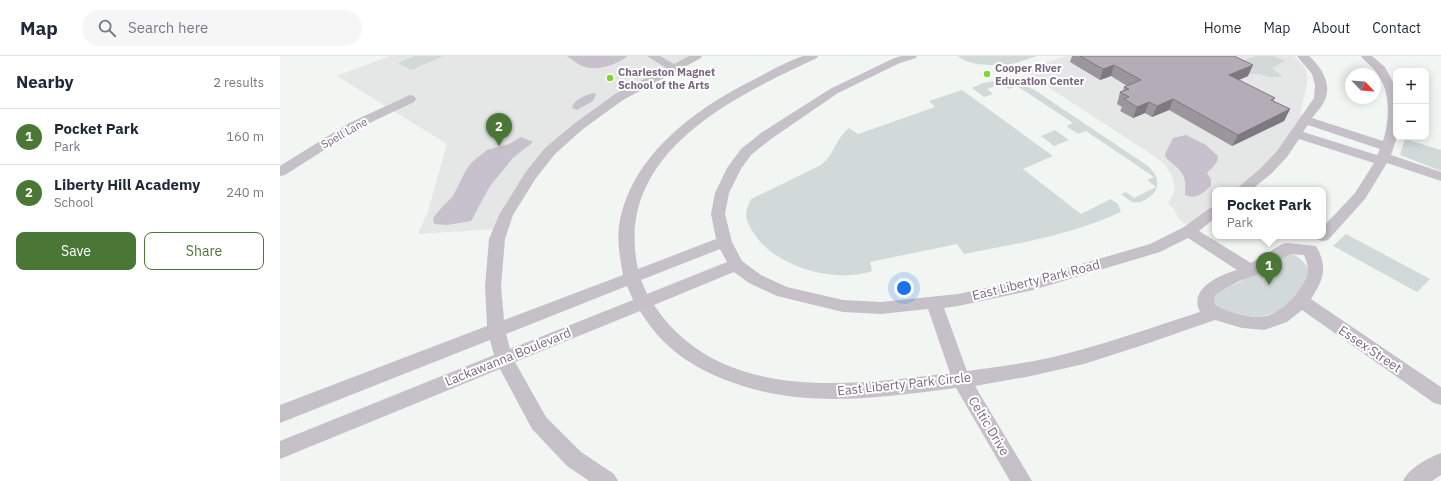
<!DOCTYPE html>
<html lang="en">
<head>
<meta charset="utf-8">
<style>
	:root { --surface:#fff; --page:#f6f6f7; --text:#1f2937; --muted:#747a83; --line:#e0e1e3; --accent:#4a7735 }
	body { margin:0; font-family:"IBM Plex Sans",sans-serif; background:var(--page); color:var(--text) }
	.controls { position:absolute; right:12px; top:12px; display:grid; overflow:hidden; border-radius:8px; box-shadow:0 2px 10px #0003 }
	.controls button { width:36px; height:36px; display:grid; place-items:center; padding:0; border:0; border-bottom:1px solid var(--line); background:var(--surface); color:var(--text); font:20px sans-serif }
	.compass { position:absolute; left:1065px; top:12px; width:36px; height:36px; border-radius:50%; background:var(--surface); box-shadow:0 2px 10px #0003; rotate:115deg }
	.you { position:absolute; left:624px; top:232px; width:14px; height:14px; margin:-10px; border:3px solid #fff; border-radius:50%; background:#1a73e8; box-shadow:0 0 0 6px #1a73e833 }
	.badge { display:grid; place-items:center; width:26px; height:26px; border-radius:50%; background:var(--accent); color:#fff; font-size:13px; font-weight:700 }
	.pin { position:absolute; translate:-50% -33px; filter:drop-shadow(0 1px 2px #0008) }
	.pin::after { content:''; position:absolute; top:21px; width:14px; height:12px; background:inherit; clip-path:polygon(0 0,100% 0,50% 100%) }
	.popup { position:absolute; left:932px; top:131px; width:114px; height:52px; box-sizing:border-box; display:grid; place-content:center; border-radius:8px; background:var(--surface); filter:drop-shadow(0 1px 3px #0005); font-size:13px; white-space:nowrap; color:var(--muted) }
	.popup b { font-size:15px; color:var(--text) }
	.popup::after { content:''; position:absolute; left:50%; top:100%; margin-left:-8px; border:8px solid transparent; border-top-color:var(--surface) }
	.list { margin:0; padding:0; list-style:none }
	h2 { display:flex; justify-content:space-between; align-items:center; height:52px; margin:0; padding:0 16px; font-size:17px }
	h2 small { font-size:13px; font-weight:400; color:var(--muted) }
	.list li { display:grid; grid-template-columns:26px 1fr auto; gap:12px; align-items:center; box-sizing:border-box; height:56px; padding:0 16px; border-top:1px solid var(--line) }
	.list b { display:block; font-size:15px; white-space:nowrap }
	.list p { margin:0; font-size:13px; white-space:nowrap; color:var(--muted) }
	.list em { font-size:13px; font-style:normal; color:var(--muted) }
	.actions { display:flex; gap:8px; padding:12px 16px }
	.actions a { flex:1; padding:9px 0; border:1px solid var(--accent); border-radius:8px; text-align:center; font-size:14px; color:var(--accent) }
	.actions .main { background:var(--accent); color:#fff }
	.icon { flex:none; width:22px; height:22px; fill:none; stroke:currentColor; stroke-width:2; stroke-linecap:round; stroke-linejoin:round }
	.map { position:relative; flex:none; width:1161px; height:425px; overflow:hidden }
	header { display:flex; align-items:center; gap:24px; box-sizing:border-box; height:56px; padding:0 20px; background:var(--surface); border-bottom:1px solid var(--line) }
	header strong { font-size:19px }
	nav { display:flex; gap:22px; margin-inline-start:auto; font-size:14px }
	.search { width:280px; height:36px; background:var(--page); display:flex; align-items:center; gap:10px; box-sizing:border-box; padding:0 14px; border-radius:22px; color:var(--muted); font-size:15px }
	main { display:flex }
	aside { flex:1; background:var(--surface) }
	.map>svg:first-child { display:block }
	.built { fill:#e5e6e6 }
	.green { fill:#d2dad9 }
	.water { fill:#c7c1cd }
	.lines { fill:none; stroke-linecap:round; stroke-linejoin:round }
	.minor { fill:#c6c1c8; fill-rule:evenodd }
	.wall { fill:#9b959e }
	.shaded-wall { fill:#7e7981 }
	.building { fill:#b4adb8; stroke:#7e7981 }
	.poi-dot { fill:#7fd632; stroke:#fff; stroke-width:1.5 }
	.labels { text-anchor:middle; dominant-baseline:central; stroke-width:4; stroke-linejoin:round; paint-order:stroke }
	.far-poi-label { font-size:11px; font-weight:bold; fill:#7a6781; stroke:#fff; text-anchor:start }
	.far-street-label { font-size:11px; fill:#7a6781; stroke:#fff }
	.street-label { font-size:13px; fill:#7a6781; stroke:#fff }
</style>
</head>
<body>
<header>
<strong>Map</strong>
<div class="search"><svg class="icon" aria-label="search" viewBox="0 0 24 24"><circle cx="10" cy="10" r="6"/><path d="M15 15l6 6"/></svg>Search here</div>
<nav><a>Home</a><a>Map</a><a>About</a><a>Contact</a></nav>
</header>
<main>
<aside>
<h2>Nearby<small>2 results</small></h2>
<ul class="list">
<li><span class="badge">1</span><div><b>Pocket Park</b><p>Park</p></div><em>160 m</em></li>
<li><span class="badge">2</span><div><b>Liberty Hill Academy</b><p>School</p></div><em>240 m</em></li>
</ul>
<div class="actions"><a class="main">Save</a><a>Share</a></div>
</aside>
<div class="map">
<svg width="1161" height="425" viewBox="0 0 1161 425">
	<rect width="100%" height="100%" fill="#f2f6f3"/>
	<g class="built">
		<path d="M109,0H410L390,10L302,63L216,173L138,178L147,158L167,88L57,20Z"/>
		<path d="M787,0H1014L1023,9L1027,16V28L1020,58L1027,61L1016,78L962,134H935V155L912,173L899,163L894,153L888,147L894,136V128L891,118L884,108L874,100L742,14Z"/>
	</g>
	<g class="green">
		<path d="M135,0H164L131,14L118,7Z"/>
		<path d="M678,0H757C750,2 743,5 736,7C722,10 688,11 678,0Z"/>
		<path d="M976,0H994L1005,5L992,12L1003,21H988L980,18H969L951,9Z"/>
		<path d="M720,24L734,26L753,33L868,110C873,115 879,122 877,130C876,139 861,149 852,146C849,144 845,141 841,138L846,136L854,142L876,131L867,124L874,121L806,75L798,78L786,70L793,67L737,30L729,33L721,28L707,33L713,38L704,41L692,32L703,27Z"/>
		<path d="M682,34L773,100L743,113L801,158L831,143L838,148L841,156C791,179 737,188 684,198L677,188L590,206L592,215C556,228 496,211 475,179C465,164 463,159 471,143L541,109C554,99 556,82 569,72L578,78L655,51L649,45Z"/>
		<path d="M775,74L789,84L774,90L761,80Z"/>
		<path d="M1125,83L1161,94V115L1120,99Z"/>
		<path d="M1066,178L1150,223L1137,236L1053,190Z"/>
		<path d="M1004,197C1018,198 1022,203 1030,215C1025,226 1021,237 1011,246C1004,252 993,258 983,260C974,262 946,258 938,253C933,250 932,245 931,240L979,216Z"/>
	</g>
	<g class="water">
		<path d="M287,0H347C338,9 315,16 302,10C297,8 292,3 287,0Z"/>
		<path d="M313,37L316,38L313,45L297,54L292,52C293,44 306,39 313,37Z"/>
		<path d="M906,79L926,89L938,100C938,107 932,112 927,117L931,123V130C923,137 916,144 905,139C907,117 902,116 886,102L885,98L893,82Z"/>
		<path d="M241,81L253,86L233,102L210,130L191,165L167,169L154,168L153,162L162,151L173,140L186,114L192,106L207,94L229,88Z"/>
	</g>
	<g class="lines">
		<g class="minor">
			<path d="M367,0H380L394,8L409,0H422L421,2L343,44L303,73L275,98L256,122L233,159L225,183L221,230L224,264L343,219C340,203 337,186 339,170C350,101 412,55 471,25C487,17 507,5 523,0C528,0 534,0 538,0L537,2C451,42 333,98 358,213L436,183L431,158L435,137L447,112L461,93L481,77L550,33L612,3L621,0H637L636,2L620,7L558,37L491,83L471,99L461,113L449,137L445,158L452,186L462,205L481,219L507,231L563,244L601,246L678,238L753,222L870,188L904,171L930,152L935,150V162L919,175L971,207L1002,188L1007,187L1036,190C1048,211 1044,223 1031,243L1161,331V349L1154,347L1022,254L1007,266L984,274L962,272L935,264L863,289L804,308L751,320L695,330L752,425H730L676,332C595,342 521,354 443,323C405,307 381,289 360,255L235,306L266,361L301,396L334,418L338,425H309L287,410L252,373L220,313L0,403V385L214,299L210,284L0,367V349L207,270L205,230L209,183L219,159L245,117L265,92L295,67L335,38L386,12ZM908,182L957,214C940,219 908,232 920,256C870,272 820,290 769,302C742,308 715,311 687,315L664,252L678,250L753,234L880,196ZM440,193L447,206L367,238L361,224ZM1010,198L1024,199C1026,204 1028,209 1028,214C1027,231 1003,256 986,260C969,263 949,257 935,249L934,241L936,238L959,225L977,219ZM454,216L469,227L497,240L563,256L601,258L648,253L670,317C569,330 439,347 374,249ZM347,230L353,244L230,293L226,278Z"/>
			<path d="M1017,0H1029C1040,10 1051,25 1046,41C1044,48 1037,56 1032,62L1103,85C1110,63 1111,35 1096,16C1092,10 1085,6 1081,0H1092L1105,11L1116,32L1117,81L1111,99L1161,116V125L1107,107L1085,143L1048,184L1043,185L1038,184L1035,180H1043V171L1075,137L1094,107L1019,83L1007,101L991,118L971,134H955L981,112L997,95L1034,42L1035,29L1032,18ZM1028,69L1100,93L1097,99L1023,76Z"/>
			<path d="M130,39L134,40L136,43L134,46L77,73L5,119L0,120V110L69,67Z"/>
			<path d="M1161,397V419L1152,425H1123C1129,412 1148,402 1161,397Z"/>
		</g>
	</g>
	<path class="wall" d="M792,0H954L968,20L959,24L995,42L993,45L1010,53L1004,65L952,90L889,54L872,61L865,57L853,62L840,55L842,51L837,48L840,36L843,35L844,31L847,30L831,20L820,24L790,6Z"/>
	<g class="shaded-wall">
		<path d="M834,9L831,20L820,24L823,13Z"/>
		<path d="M973,9L968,20L944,30L949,19Z"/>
		<path d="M893,43L889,54L872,61L877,50Z"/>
		<path d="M869,46L865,57L853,62L857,51Z"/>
		<path d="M1010,53L1004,65L952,90L958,79Z"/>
	</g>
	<path class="building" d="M800,0H954L973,9L949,19L995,42L991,44L1010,53L958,79L893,43L877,50L869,46L857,51L844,43L849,41L840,36L849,33L844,31L861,24L834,9L823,13Z"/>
	<g class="poi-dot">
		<circle cx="707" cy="18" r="4"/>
		<circle cx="330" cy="22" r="4"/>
	</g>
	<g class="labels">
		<g class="far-poi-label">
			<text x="715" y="12">Cooper River<tspan x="715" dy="13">Education Center</tspan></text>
			<text x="338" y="16">Charleston Magnet<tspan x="338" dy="13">School of the Arts</tspan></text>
		</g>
		<g class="far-street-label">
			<text transform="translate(64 77) rotate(-29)">Spell Lane</text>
		</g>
		<g class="street-label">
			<text transform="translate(756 224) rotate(-14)">East Liberty Park Road</text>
			<text transform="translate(1090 293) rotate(34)">Essex Street</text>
			<text transform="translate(228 301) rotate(-22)">Lackawanna Boulevard</text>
			<text transform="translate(624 328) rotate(-6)">East Liberty Park Circle</text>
			<text transform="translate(709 370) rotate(59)">Celtic Drive</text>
		</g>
	</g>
</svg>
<div class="controls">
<button>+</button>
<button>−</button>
</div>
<svg class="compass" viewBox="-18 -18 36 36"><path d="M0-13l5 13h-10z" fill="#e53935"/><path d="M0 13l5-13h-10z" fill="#747a83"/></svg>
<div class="you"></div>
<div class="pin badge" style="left:989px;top:229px">1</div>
<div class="popup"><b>Pocket Park</b>Park</div>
<div class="pin badge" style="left:219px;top:90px">2</div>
</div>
</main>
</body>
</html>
